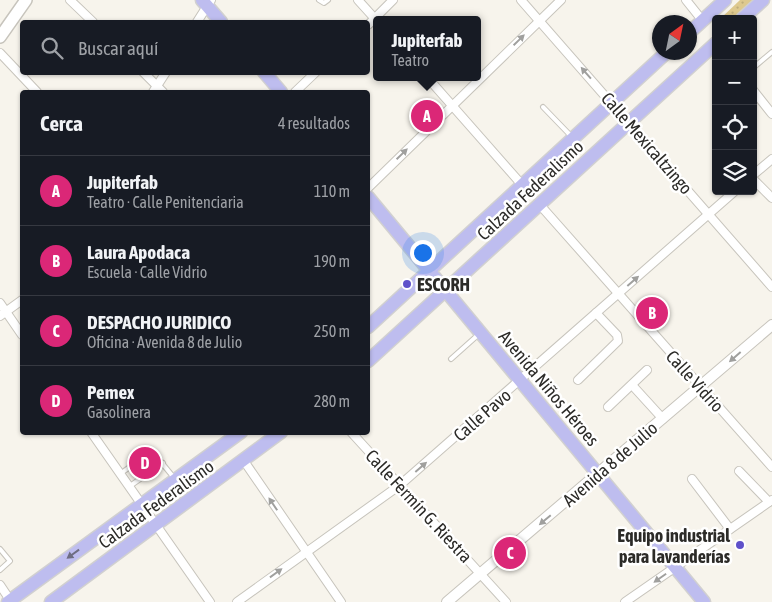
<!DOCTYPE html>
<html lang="es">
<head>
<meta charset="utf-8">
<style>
	:root { --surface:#171b24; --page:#20242c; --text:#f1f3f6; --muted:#9ea1a6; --line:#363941; --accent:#db2777 }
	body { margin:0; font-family:"Asap Condensed",sans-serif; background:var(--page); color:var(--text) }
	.controls { position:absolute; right:15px; top:15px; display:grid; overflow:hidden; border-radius:5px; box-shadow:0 1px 4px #0004 }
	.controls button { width:45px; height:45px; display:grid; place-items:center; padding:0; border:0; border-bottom:1px solid var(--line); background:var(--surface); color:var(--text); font:25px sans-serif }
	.compass { position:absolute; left:652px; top:15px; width:45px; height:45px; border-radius:50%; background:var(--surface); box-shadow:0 1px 4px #0004; rotate:33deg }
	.you { position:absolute; left:422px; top:252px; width:18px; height:18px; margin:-12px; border:4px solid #fff; border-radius:50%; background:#1a73e8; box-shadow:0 0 0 8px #1a73e833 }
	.badge { display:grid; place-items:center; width:32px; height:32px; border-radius:50%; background:var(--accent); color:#fff; font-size:16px; font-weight:700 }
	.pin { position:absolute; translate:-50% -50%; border:2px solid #fff; box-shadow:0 1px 5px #0006 }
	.popup { position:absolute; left:373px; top:16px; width:108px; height:65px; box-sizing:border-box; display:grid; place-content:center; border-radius:5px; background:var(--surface); filter:drop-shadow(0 1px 4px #0005); font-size:16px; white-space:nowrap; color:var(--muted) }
	.popup b { font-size:19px; color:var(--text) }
	.popup::after { content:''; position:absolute; left:50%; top:100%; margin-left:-10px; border:10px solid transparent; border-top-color:var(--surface) }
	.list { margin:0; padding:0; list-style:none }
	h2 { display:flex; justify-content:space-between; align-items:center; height:65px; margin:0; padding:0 20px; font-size:21px }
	h2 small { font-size:16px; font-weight:400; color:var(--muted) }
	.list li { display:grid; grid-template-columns:32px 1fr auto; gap:15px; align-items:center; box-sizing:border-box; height:70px; padding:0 20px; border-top:1px solid var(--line) }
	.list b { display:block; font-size:19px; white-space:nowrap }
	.list p { margin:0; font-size:16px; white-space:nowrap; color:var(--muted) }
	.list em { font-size:16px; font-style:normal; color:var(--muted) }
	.icon { flex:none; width:28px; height:28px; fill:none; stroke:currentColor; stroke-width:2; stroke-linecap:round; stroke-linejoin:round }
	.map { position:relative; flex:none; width:772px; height:602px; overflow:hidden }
	.search { position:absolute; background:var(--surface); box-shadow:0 1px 4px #0004; left:20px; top:20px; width:350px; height:55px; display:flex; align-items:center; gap:12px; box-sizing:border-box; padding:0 18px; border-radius:5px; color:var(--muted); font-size:19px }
	.panel { position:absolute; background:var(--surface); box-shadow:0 1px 4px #0004; left:20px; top:90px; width:350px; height:345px; border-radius:5px }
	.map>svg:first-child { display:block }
	.park { fill:url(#park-dots) }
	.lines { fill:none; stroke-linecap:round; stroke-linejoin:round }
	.service-casing { stroke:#c7c4bc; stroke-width:6 }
	.minor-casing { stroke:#c7c4bc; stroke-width:10 }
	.tertiary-casing { stroke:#c7c4bc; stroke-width:12 }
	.secondary-casing { stroke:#c7c4bc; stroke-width:14 }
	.primary-casing { stroke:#d1d0d0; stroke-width:15 }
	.service { stroke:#fff; stroke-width:4 }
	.minor { stroke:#fff; stroke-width:8 }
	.tertiary { stroke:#fff; stroke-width:10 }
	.secondary { stroke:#fff; stroke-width:11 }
	.primary { stroke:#bebdef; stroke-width:12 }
	.oneway { fill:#a0a09e }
	.oneway2 { fill:#6e6d82 }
	.poi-dot { fill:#5f51ca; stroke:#fff; stroke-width:2 }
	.labels { text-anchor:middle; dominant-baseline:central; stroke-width:5; stroke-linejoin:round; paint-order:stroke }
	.street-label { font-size:18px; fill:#2c2b28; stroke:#fff }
	.poi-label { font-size:18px; font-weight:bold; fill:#2c2b28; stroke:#fff; text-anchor:start }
</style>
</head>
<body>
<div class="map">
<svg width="772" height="602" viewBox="0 0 772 602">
	<defs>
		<pattern id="park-dots" width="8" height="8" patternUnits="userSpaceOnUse" patternTransform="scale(1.25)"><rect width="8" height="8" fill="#dec98e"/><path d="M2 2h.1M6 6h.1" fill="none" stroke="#bfad7a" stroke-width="1.8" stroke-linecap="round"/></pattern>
	</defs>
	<rect width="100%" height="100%" fill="#f7f4ec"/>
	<path class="park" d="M740,0H754L734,19H720Z"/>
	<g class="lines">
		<g class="service-casing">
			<g id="service">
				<path d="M319,0L324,3L328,0"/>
				<path d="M753,68L772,52"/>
				<path d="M543,107L571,136"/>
				<path d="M451,359L479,334"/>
				<path d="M120,474L152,451L175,479"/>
				<path d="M130,486L163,463"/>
				<path d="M0,549L10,561L0,570"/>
			</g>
		</g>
		<g class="minor-casing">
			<g id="minor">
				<path d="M70,0L93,22"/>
				<path d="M358,0L377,21"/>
				<path d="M521,0L772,287"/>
				<path d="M686,0L702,20"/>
				<path d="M197,22L211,0"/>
				<path d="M368,25L393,0"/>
				<path d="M0,53L37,92"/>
				<path d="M143,72L163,92"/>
				<path d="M427,77L523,186"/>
				<path d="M753,90L772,114"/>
				<path d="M153,92L166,72"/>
				<path d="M295,92L316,72"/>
				<path d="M753,175L772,159"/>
				<path d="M753,179L772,198"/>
				<path d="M368,188L561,0"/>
				<path d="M540,205L772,467"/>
				<path d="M0,303L22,335"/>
				<path d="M0,316L22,300"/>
				<path d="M578,380L618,341L617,335L596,313"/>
				<path d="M632,385L663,419"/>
				<path d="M608,407L647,370"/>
				<path d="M91,432L210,602"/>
				<path d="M351,432L506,602"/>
				<path d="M244,461L341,602"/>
				<path d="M739,471L769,502"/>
				<path d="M692,479L730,529"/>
				<path d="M0,585L10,600"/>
				<path d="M237,602L400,485L735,191"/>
				<path d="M625,602L772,500"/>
			</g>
		</g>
		<g class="tertiary-casing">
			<path id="tertiary" d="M447,602L772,325"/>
		</g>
		<g class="secondary-casing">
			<path id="secondary" d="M0,37L26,0"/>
		</g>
		<g class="primary-casing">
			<g id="primary">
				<path d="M202,0L221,22"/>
				<path d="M742,19L763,0"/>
				<path d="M690,32L725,0"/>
				<path d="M264,72L281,92"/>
				<path d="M368,197L704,602"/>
				<path d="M368,327L667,52"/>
				<path d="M368,361L716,43"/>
				<path d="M8,602L241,432"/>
				<path d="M51,602L281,432"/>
			</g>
		</g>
		<use href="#service" class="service"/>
		<use href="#minor" class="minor"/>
		<use href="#tertiary" class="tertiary"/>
		<use href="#secondary" class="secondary"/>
		<use href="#primary" class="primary"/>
	</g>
	<defs><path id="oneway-solid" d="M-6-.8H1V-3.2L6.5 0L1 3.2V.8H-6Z" transform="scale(1.25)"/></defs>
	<g class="oneway">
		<use href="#oneway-solid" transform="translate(519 40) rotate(-44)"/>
		<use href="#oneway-solid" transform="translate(586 73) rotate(-131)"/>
		<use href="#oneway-solid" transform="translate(402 154) rotate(-44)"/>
		<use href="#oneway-solid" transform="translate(633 281) rotate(-41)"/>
		<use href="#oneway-solid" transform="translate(735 357) rotate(139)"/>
		<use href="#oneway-solid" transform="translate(421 467) rotate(-41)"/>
		<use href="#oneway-solid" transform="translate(273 504) rotate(-124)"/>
		<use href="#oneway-solid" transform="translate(545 520) rotate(140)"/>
		<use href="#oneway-solid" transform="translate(276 573) rotate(-36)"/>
		<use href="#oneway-solid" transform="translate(660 578) rotate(145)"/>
	</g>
	<use class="oneway2" href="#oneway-solid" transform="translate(73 554) rotate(144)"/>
	<g class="poi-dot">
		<circle cx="407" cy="284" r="5"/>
		<circle cx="740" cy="545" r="5"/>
	</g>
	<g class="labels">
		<g class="street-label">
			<text transform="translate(647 143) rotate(49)">Calle Mexicaltzingo</text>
			<text transform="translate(530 190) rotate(-43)">Calzada Federalismo</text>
			<text transform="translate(695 381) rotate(48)">Calle Vidrio</text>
			<text transform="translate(549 388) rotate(50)">Avenida Niños Héroes</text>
			<text transform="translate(482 415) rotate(-41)">Calle Pavo</text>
			<text transform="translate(610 464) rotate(-41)">Avenida 8 de Julio</text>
			<text transform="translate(156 504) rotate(-36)">Calzada Federalismo</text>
			<text transform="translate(419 506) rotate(47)">Calle Fermín G. Riestra</text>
		</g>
		<g class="poi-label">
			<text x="417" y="284">ESCORH</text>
			<text x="730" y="535" text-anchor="end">Equipo industrial<tspan x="730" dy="21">para lavanderías</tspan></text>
		</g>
	</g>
</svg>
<div class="controls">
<button>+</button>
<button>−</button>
<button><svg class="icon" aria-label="locate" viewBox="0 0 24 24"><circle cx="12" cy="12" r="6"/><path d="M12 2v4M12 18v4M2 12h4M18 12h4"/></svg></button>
<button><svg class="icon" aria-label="layers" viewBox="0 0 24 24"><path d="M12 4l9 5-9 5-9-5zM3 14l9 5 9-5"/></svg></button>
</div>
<svg class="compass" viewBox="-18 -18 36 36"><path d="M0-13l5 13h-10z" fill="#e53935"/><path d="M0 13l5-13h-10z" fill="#9ea1a6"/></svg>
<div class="you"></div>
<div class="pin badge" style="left:427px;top:116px">A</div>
<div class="popup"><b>Jupiterfab</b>Teatro</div>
<div class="pin badge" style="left:652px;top:313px">B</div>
<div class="pin badge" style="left:510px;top:553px">C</div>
<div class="pin badge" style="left:145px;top:463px">D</div>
<div class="search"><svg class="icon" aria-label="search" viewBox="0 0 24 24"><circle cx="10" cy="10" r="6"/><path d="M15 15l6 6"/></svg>Buscar aquí</div>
<section class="panel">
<h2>Cerca<small>4 resultados</small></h2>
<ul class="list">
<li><span class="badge">A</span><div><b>Jupiterfab</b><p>Teatro · Calle Penitenciaria</p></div><em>110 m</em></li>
<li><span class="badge">B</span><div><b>Laura Apodaca</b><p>Escuela · Calle Vidrio</p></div><em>190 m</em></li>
<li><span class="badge">C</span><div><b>DESPACHO JURIDICO</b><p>Oficina · Avenida 8 de Julio</p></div><em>250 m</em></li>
<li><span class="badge">D</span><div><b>Pemex</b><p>Gasolinera</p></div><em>280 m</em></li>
</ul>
</section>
</div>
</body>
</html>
